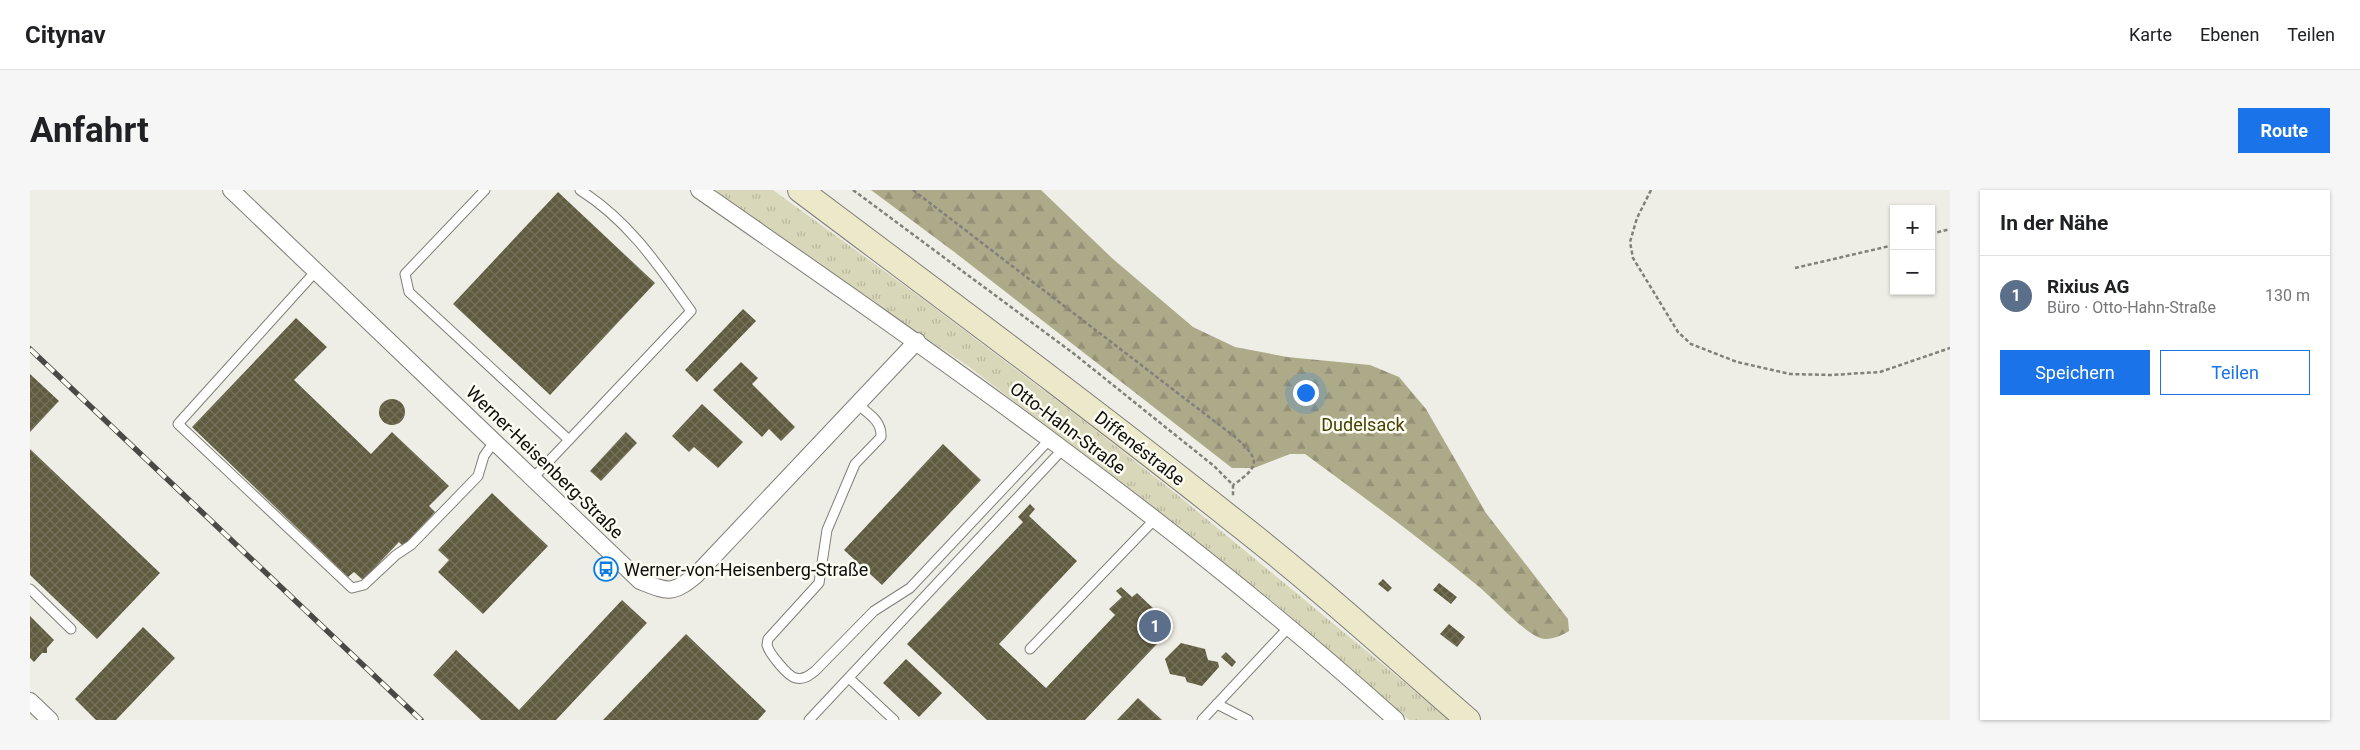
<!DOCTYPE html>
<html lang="de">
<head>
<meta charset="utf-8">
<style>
	:root { --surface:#fff; --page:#f6f6f6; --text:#202124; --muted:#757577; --line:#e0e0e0; --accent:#1a73e8 }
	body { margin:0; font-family:Roboto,sans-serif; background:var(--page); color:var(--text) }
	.controls { position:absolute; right:15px; top:15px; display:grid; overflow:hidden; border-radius:0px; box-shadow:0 1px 4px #0004 }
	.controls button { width:45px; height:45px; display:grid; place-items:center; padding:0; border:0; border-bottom:1px solid var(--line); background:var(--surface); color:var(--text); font:25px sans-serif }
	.you { position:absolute; left:1275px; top:202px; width:18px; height:18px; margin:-12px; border:4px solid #fff; border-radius:50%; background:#1a73e8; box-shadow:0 0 0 8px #1a73e833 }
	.badge { display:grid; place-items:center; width:32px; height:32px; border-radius:50%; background:var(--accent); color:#fff; font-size:16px; font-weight:700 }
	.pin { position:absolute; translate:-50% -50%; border:2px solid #fff; box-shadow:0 1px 5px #0006 }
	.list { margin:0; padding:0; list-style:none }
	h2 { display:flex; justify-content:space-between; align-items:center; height:65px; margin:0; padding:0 20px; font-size:21px }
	h2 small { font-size:16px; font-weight:400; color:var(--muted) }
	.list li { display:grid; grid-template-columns:32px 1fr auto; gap:15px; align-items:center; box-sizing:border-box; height:80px; padding:0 20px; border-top:1px solid var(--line) }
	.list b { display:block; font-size:19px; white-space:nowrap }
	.list p { margin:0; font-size:16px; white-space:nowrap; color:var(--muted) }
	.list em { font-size:16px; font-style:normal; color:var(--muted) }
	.actions { display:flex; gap:10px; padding:15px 20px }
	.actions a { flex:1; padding:11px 0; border:1px solid var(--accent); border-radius:0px; text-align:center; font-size:18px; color:var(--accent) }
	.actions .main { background:var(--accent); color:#fff }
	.map { position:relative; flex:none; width:1920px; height:530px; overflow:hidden; border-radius:0px }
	header { display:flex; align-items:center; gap:30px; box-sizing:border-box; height:70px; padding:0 25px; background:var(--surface); border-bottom:1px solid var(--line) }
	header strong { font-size:24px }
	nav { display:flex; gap:28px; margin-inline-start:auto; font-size:18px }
	.intro { display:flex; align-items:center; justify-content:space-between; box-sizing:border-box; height:120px; padding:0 30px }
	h1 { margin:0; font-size:35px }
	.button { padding:12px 22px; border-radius:0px; background:var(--accent); color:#fff; font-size:18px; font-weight:700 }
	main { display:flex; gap:30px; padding:0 30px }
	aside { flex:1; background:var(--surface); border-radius:0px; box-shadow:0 1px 4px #0004 }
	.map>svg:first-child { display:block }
	.grass { fill:url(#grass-tufts) }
	.forest { fill:url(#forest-firs) }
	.building { fill:url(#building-cross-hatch) }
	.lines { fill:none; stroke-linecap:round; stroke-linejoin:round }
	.service-casing { stroke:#7f7e77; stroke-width:11 }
	.minor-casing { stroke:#7f7e77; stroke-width:18 }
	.secondary-casing { stroke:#7f7e77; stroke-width:26 }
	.path { stroke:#81807b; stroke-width:2.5; stroke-dasharray:4 2.5; stroke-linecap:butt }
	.service { stroke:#fff; stroke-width:9 }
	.minor { stroke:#fff; stroke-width:16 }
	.secondary { stroke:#ece9cb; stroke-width:24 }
	.rail-casing { stroke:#4a4945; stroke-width:5.5 }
	.rail { stroke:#fcfcf3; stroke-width:4; stroke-dasharray:11; stroke-linecap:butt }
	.labels { text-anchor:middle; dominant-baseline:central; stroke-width:5; stroke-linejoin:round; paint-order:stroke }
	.park-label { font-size:18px; fill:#474104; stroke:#fcfcf3 }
	.street-label { font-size:18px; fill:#0d0d0a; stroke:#fcfcf3 }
	.poi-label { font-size:18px; fill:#0d0d0a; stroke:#fcfcf3; text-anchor:start }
</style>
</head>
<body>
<header>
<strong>Citynav</strong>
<nav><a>Karte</a><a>Ebenen</a><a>Teilen</a></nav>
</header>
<div class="intro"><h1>Anfahrt</h1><a class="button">Route</a></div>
<main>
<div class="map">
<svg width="1920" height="530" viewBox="0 0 1920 530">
	<defs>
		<pattern id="grass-tufts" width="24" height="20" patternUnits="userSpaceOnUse" patternTransform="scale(1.25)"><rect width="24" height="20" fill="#d9d7b9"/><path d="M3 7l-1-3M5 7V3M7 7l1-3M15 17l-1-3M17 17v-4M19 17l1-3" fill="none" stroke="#b9b79e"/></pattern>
		<pattern id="forest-firs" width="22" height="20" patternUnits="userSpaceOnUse" patternTransform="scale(1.25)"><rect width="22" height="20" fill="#adaa8a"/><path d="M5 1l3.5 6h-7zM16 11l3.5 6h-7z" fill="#949176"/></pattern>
		<pattern id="building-cross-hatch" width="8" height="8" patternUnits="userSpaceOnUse" patternTransform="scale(1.25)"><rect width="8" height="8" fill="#5e5b3e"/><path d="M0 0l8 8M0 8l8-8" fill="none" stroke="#74725c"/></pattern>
	</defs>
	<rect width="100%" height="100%" fill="#efeee6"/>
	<path class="grass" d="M682,0H743L897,112L1054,231L1144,302L1420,530H1379L1240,409L938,176L832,106Z"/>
	<path class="forest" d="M841,0H1011L1083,69L1163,137L1205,157L1257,167L1340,175L1369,187L1396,219L1456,323L1538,429L1539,441C1531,446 1519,451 1510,448C1492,441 1464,409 1448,396C1392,350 1334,307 1275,264H1260L1224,278H1202L923,61Z"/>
	<g class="building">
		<path d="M528,2L625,93L520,205L423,114Z"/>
		<path d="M713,119L726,131L667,192L655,180Z"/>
		<path d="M266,128L297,157L264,190L341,264L362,242L419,296L399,316L405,322L373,356L369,352L333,390L324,382L318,387L162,237Z"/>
		<path d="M711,172L728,188L722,194L765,237L751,251L739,239L732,247L683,200Z"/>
		<path d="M0,184L29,211L0,242Z"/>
		<circle cx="362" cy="222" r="13"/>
		<path d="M672,214L713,252L688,278L664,257L659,262L642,246Z"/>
		<path d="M596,242L607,253L571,291L560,281Z"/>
		<path d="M913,254L951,290L852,395L814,360Z"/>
		<path d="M0,259L130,383L67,449L0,385Z"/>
		<path d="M462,303L518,356L453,424L408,382L419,370L408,360Z"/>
		<path d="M1000,314L1005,319L999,326L1047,371L969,454L1016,498L1085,425L1079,419L1092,407L1086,401L1091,397L1102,407L1107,403L1143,437L1055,530H957L877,454L993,332L988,327Z"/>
		<path d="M1353,389L1362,398L1358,402L1348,394Z"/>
		<path d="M1409,393L1427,407L1421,414L1403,400Z"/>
		<path d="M592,410L617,433L526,530H451L403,485L426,460L489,520Z"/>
		<path d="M0,426L24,450L17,458V463H12L4,472L0,468Z"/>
		<path d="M1419,434L1435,447L1427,457L1410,444Z"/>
		<path d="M113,437L145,468L86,530H66L45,509Z"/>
		<path d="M656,444L736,521L728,530H573Z"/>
		<path d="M1151,453L1175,459L1178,470L1188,472L1189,477L1172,496L1157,492L1155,487L1140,484L1135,469Z"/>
		<path d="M1196,462L1206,472L1202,477L1191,467Z"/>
		<path d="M876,469L912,503L889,527L853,493Z"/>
		<path d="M1108,508L1132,530H1087Z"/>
	</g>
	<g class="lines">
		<g class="service-casing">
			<g id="service">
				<path d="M455,0L375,84L379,102L539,250"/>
				<path d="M286,81L148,234L322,398L334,395L366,365L381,355L448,286L454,266L464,252"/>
				<path d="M827,214C839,224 852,231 851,247L825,274L797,340L789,393L738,449L737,455C739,463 758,487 766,488C774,490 780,485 785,481L844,421L880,398L1020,249"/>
				<path d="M503,288L661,121C628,75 599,31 550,0"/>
				<path d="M0,399L41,439"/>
				<path d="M1000,459L1125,329"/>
				<path d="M819,488L864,530"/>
				<path d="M1187,514L1218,530"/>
				<path d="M779,530L1033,259"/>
				<path d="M1172,530L1259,437"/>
			</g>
		</g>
		<g class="minor-casing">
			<g id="minor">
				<path d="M201,0L610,391C638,402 642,405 666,385L887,151"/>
				<path d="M669,0C909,167 1149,334 1366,530"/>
				<path d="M0,511L20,530"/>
			</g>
		</g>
		<g class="secondary-casing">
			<path id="secondary" d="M770,0C915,109 1061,217 1203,330C1284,393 1360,462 1438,530"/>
		</g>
		<g class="path">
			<path d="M823,0L1043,163L1184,276L1203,295V306"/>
			<path d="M883,0L1205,247C1230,269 1231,276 1203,295"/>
			<path d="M1621,0L1607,28L1600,52L1603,68L1648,142L1661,154L1707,172L1760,184L1801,185L1850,182L1920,158"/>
			<path d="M1901,44L1920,39"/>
			<path d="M1765,78L1864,55"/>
		</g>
		<use href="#service" class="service"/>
		<use href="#minor" class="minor"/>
		<use href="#secondary" class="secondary"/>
		<g class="rail-casing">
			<path id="rail" d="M0,159L391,530"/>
		</g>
		<use href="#rail" class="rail"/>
	</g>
	<defs>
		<g id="bus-ring" transform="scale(1.25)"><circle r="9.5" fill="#fcfcf3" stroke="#097de4" stroke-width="1.5"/><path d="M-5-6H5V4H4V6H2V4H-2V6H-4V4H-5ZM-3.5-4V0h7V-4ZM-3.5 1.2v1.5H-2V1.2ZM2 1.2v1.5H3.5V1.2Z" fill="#097de4"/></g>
	</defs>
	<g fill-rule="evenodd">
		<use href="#bus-ring" x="576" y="379"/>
	</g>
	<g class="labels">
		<g class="park-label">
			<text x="1333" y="234">Dudelsack</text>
		</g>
		<g class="street-label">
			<text transform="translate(1038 238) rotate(37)">Otto-Hahn-Straße</text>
			<text transform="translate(1110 258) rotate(38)">Diffenéstraße</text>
			<text transform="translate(515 272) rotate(44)">Werner-Heisenberg-Straße</text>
		</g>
		<g class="poi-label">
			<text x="594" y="379">Werner-von-Heisenberg-Straße</text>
		</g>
	</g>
</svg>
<div class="controls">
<button>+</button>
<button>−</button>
</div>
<div class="you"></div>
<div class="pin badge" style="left:1125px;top:436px;background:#5c6f8a">1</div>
</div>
<aside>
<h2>In der Nähe<small></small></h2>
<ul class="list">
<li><span class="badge" style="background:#5c6f8a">1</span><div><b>Rixius AG</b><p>Büro · Otto-Hahn-Straße</p></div><em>130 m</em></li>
</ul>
<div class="actions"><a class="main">Speichern</a><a>Teilen</a></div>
</aside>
</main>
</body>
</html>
